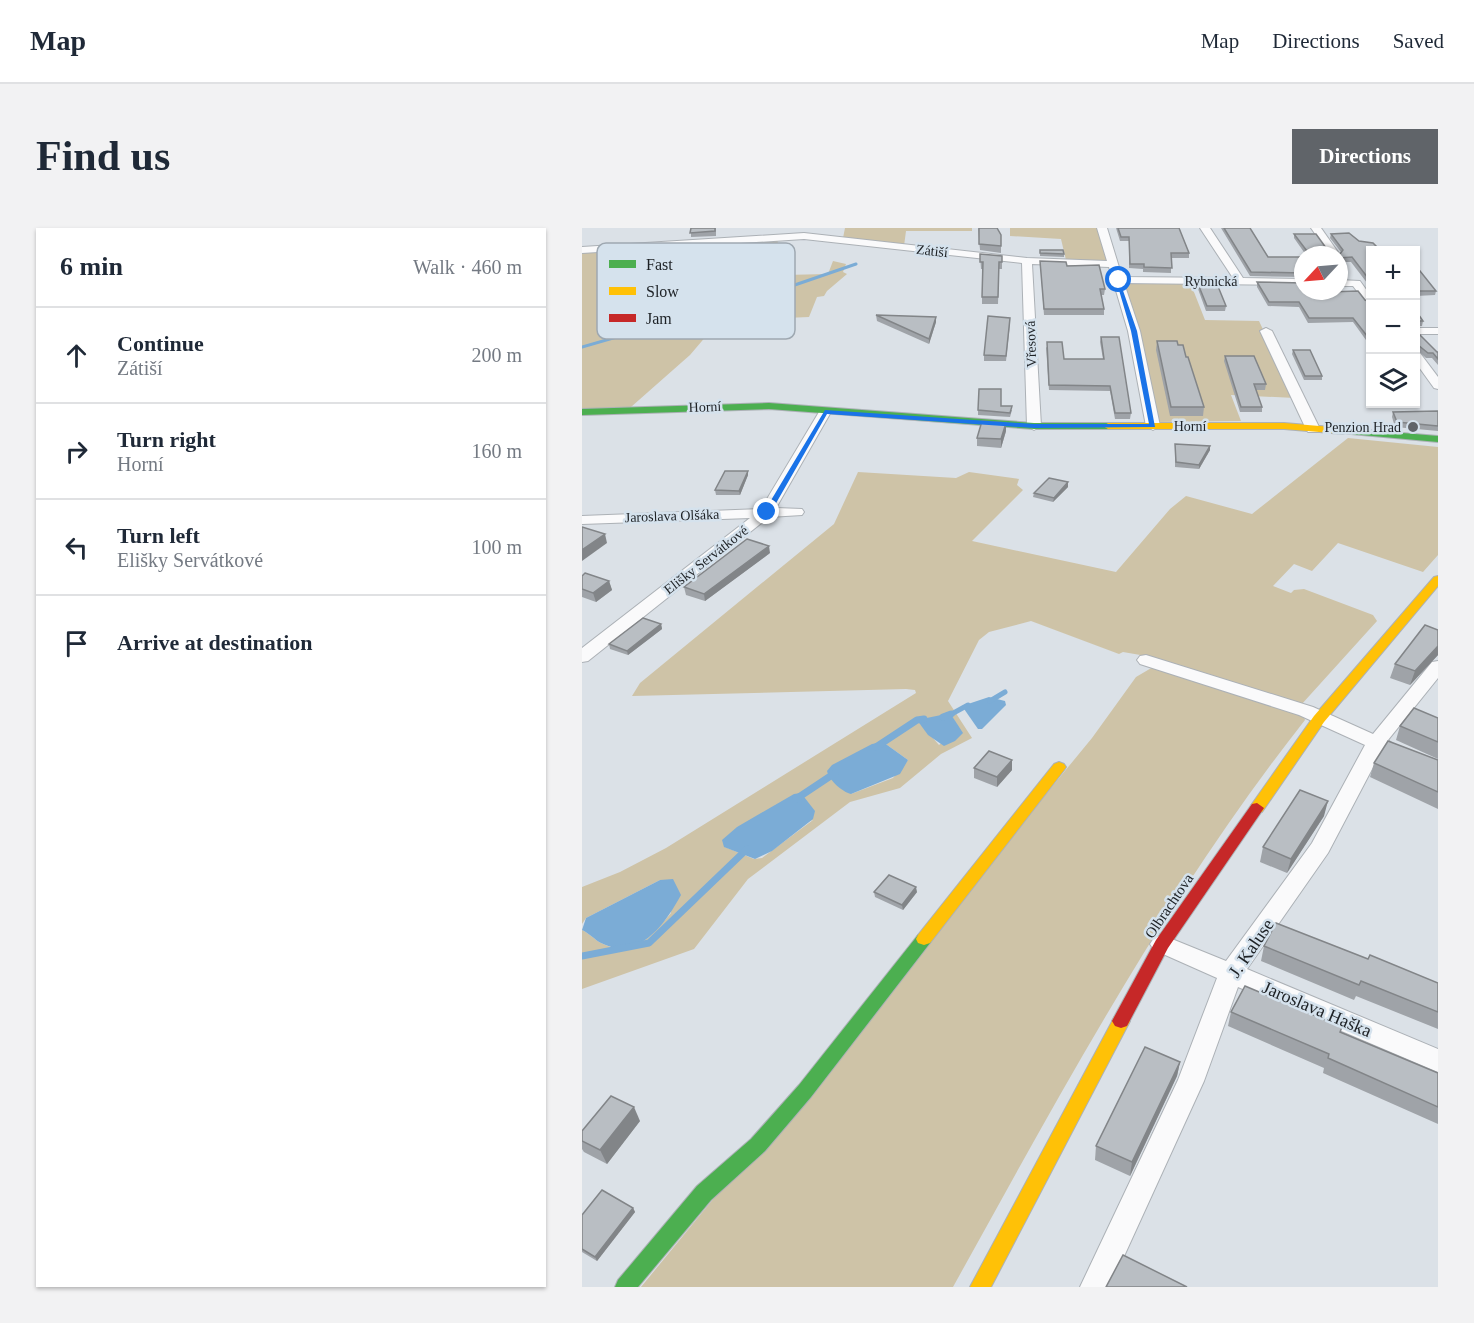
<!DOCTYPE html>
<html lang="en">
<head>
<meta charset="utf-8">
<style>
	:root { --surface:#fff; --page:#f2f2f3; --text:#1f2937; --muted:#747a83; --line:#e0e1e3; --accent:#606469 }
	body { margin:0; font-family:Georgia,serif; background:var(--page); color:var(--text) }
	.controls { position:absolute; right:18px; top:18px; display:grid; overflow:hidden; border-radius:0px; box-shadow:0 2px 4px #0004 }
	.controls button { width:54px; height:54px; display:grid; place-items:center; padding:0; border:0; border-bottom:2px solid var(--line); background:var(--surface); color:var(--text); font:30px sans-serif }
	.compass { position:absolute; left:712px; top:18px; width:54px; height:54px; border-radius:50%; background:var(--surface); box-shadow:0 2px 4px #0004; rotate:244deg }
	.stop { position:absolute; width:18px; height:18px; margin:-14px; border:4px solid #1a73e8; border-radius:50%; background:#fff }
	.stop.end { background:#1a73e8; border-color:#fff; box-shadow:0 2px 6px #0008 }
	.list { margin:0; padding:0; list-style:none }
	h2 { display:flex; justify-content:space-between; align-items:center; height:78px; margin:0; padding:0 24px; font-size:26px }
	h2 small { font-size:20px; font-weight:400; color:var(--muted) }
	.list li { display:grid; grid-template-columns:39px 1fr auto; gap:18px; align-items:center; box-sizing:border-box; height:96px; padding:0 24px; border-top:2px solid var(--line) }
	.list b { display:block; font-size:22px; white-space:nowrap }
	.list p { margin:0; font-size:20px; white-space:nowrap; color:var(--muted) }
	.list em { font-size:20px; font-style:normal; color:var(--muted) }
	.icon { flex:none; width:33px; height:33px; fill:none; stroke:currentColor; stroke-width:2; stroke-linecap:round; stroke-linejoin:round }
	.map { position:relative; flex:none; width:856px; height:1059px; overflow:hidden; border-radius:0px }
	header { display:flex; align-items:center; gap:36px; box-sizing:border-box; height:84px; padding:0 30px; background:var(--surface); border-bottom:2px solid var(--line) }
	header strong { font-size:28px }
	nav { display:flex; gap:33px; margin-inline-start:auto; font-size:21px }
	.intro { display:flex; align-items:center; justify-content:space-between; box-sizing:border-box; height:144px; padding:0 36px }
	h1 { margin:0; font-size:42px }
	.button { padding:15px 27px; border-radius:0px; background:var(--accent); color:#fff; font-size:21px; font-weight:700 }
	main { display:flex; gap:36px; padding:0 36px }
	aside { flex:1; background:var(--surface); border-radius:0px; box-shadow:0 2px 4px #0004 }
	.map>svg:first-child { display:block }
	.green { fill:#cec3a7; fill-rule:evenodd }
	.water { fill:#7bacd6 }
	.lines { fill:none; stroke-linecap:round; stroke-linejoin:round }
	.stream-far2 { stroke:#7bacd6; stroke-width:3 }
	.stream-far1 { stroke:#7bacd6; stroke-width:5 }
	.stream { stroke:#7bacd6; stroke-width:7 }
	.street-casing { stroke:#acb1b6; stroke-width:2 }
	.fast-casing { stroke:#acb1b6; stroke-width:2 }
	.slow-casing { stroke:#acb1b6; stroke-width:2 }
	.jam-casing { stroke:#acb1b6; stroke-width:2 }
	.street { fill:#fafafb; fill-rule:evenodd }
	.fast { fill:#4caf50; fill-rule:evenodd }
	.slow { fill:#ffc107; fill-rule:evenodd }
	.jam { fill:#c62828; fill-rule:evenodd }
	.wall { fill:#9fa3a8 }
	.shaded-wall { fill:#828588 }
	.building { fill:#b9bec3; stroke:#828588; stroke-width:1.5 }
	.route { fill:#1a73e8 }
	.poi-dot { fill:#606469; stroke:#d5e2ed; stroke-width:2 }
	.labels { text-anchor:middle; dominant-baseline:central; stroke-width:5; stroke-linejoin:round; paint-order:stroke }
	.far-street-label { font-size:14px; fill:#1d2125; stroke:#d5e2ed }
	.far-poi-label { font-size:14px; fill:#1d2125; stroke:#d5e2ed; text-anchor:end }
	.street-label { font-size:15px; fill:#1d2125; stroke:#d5e2ed }
	.near-street-label { font-size:18px; fill:#1d2125; stroke:#d5e2ed }
	.key { fill:#d5e2ed; stroke:#9ea8b1; stroke-width:1.5 }
	.key-label { font-size:16px; fill:#1d2125 }
</style>
</head>
<body>
<header>
<strong>Map</strong>
<nav><a>Map</a><a>Directions</a><a>Saved</a></nav>
</header>
<div class="intro"><h1>Find us</h1><a class="button">Directions</a></div>
<main>
<aside>
<h2>6 min<small>Walk · 460 m</small></h2>
<ul class="list">
<li><svg class="icon" aria-label="ahead" viewBox="0 0 24 24"><path d="M12 20V5M6 11l6-6 6 6"/></svg><div><b>Continue</b><p>Zátiší</p></div><em>200 m</em></li>
<li><svg class="icon" aria-label="right" viewBox="0 0 24 24"><path d="M7 20v-9h11M14 6l5 5-5 5"/></svg><div><b>Turn right</b><p>Horní</p></div><em>160 m</em></li>
<li><svg class="icon" aria-label="left" viewBox="0 0 24 24"><path d="M17 20v-9H6M10 6l-5 5 5 5"/></svg><div><b>Turn left</b><p>Elišky Servátkové</p></div><em>100 m</em></li>
<li><svg class="icon" aria-label="arrive" viewBox="0 0 24 24"><path d="M6 21V4h12l-3 4 3 4H6"/></svg><div><b>Arrive at destination</b></div></li>
</ul>
</aside>
<div class="map">
<svg width="856" height="1059" viewBox="0 0 856 1059">
	<rect width="100%" height="100%" fill="#dbe1e7"/>
	<g class="green">
		<path d="M263,0H390V3H324L322,18L261,10Z"/>
		<path d="M428,0H516L528,34L484,32L479,11L428,8Z"/>
		<path d="M195,10L202,47L246,46L251,33L264,36L261,44L265,46L245,63L242,68L235,69L227,89L137,93L108,127L49,179L0,182V20L95,15L93,32L158,29L161,12Z"/>
		<path d="M608,54L623,92L677,93L713,170L649,167L659,193L573,194L543,57L547,55Z"/>
		<path d="M766,210L856,219V327L841,344L756,315L730,343L712,336L691,358L709,365L712,362L722,361L791,387L795,393L719,477L570,429L541,424L537,426L449,393L407,404L397,412L366,473L390,510L359,526L318,560L268,574L166,651L112,721L0,761V702C7,705 13,712 19,715C52,732 70,707 89,685L78,652L4,690L0,696V659L38,644L84,620L334,465L333,462L324,461L50,468L58,455L252,296L276,244L374,250L387,244L437,251L435,257L441,262L390,313L534,344L588,281L604,268L670,286ZM370,488L376,500L357,517L335,492ZM301,514L326,532L311,550L269,566ZM231,592L180,630L172,631L143,619Z"/>
		<path d="M571,439L721,486L723,492C585,667 479,864 371,1059H59L510,510L554,449Z"/>
	</g>
	<g class="water">
		<path d="M407,469L423,473L424,477L400,501H396L380,478Z"/>
		<path d="M364,486L370,488L381,505L373,513L362,518L346,507L335,492Z"/>
		<path d="M301,514L326,532L318,546L269,566C260,564 247,552 245,543L250,537L290,516Z"/>
		<path d="M219,565L233,583L231,591L190,623L173,631L142,619L140,612L155,599L212,566Z"/>
		<path d="M91,651L99,667C83,696 57,734 19,715C13,712 7,705 0,702L4,690L78,652Z"/>
	</g>
	<g class="lines">
		<path class="stream-far2" d="M0,119L204,60L274,36"/>
		<g class="stream-far1">
			<path d="M408,473L423,464"/>
			<path d="M366,488L386,477"/>
		</g>
		<g class="stream">
			<path d="M361,489L369,486"/>
			<path d="M294,519L335,492L342,491"/>
			<path d="M214,571L253,545"/>
			<path d="M0,728L67,715L165,621"/>
		</g>
		<g class="street-casing">
			<g id="street">
				<path d="M515,0H525L540,49L651,50L618,0H628L661,50L721,51V57L542,55L558,103L578,198L571,202L564,198L546,103L527,39L450,36L459,198L452,202L445,198L440,35L222,11L0,25V19L222,5L445,30L525,33Z"/>
				<path d="M729,0H739L758,27L757,28L748,27Z"/>
				<path d="M757,52L778,53L788,67V76L784,75L771,58H757Z"/>
				<path d="M684,100L690,103L738,201L736,204H726L724,201L678,103Z"/>
				<rect x="834" y="100" width="22" height="6"/>
				<path d="M834,124L838,125L856,149V161L852,160L834,135Z"/>
				<path d="M243,180L249,184L194,280L220,281L222,284L220,287L187,289L6,433L0,434V420L168,290L0,296V288L179,281L237,184Z"/>
				<path d="M564,427L731,479L791,506L850,434L856,433V450L806,512L814,519L811,524H799L746,625L665,741L856,821V844L656,759L622,853L528,1059H498L596,852L635,750L572,722L568,716L572,710L580,707L644,733L730,615L783,517L717,487L558,436L555,432L558,428Z"/>
			</g>
		</g>
		<g class="fast-casing">
			<g id="fast">
				<path d="M187,175L452,195H526L531,198L526,201H452L187,181L0,187V181Z"/>
				<path d="M761,200L856,208V214L758,205L756,203Z"/>
				<path d="M342,705L348,707L350,711L348,715L229,869L183,923L129,972L56,1059H33L36,1052L115,958L169,911L217,857L336,707Z"/>
			</g>
		</g>
		<g class="slow-casing">
			<g id="slow">
				<path d="M702,195L761,200L766,203L761,206L702,201H526L521,198L526,195Z"/>
				<path d="M856,348V358L742,494L680,584H670L668,580L670,576L732,488L852,349Z"/>
				<path d="M477,534L482,536L484,539L482,542L348,715L342,717L336,715L334,711L336,707L472,536Z"/>
				<path d="M539,786L545,788L548,793L409,1059H388L533,788Z"/>
			</g>
		</g>
		<g class="jam-casing">
			<path id="jam" d="M675,575L682,580L586,720L545,798L539,800L533,798L530,793L574,712L670,576Z"/>
		</g>
		<use href="#street" class="street"/>
		<use href="#fast" class="fast"/>
		<use href="#slow" class="slow"/>
		<use href="#jam" class="jam"/>
	</g>
	<g class="wall">
		<path d="M109,0H134V8L109,9Z"/>
		<path d="M396,0L419,18V25L398,22Z"/>
		<path d="M534,0H597L607,25V30H589V45L561,44V41L547,40V13H538Z"/>
		<path d="M639,0H668L686,29H721V49L668,48Z"/>
		<path d="M712,6L747,24L758,26L759,24L748,10L749,6L789,22V60L769,34H757V27H724L712,10Z"/>
		<path d="M458,22L482,26V29L458,28Z"/>
		<path d="M398,26L420,28V41H417L416,76H400V41H399Z"/>
		<path d="M458,33L485,38L523,61L522,67H519L522,81V87H462Z"/>
		<path d="M834,38L854,63L853,67L834,68Z"/>
		<path d="M675,54L747,64L789,74V119L771,94L726,95L717,79L686,78L675,59Z"/>
		<path d="M616,56L644,78L643,83H624L616,61Z"/>
		<path d="M834,83L841,93L840,98H834Z"/>
		<path d="M294,87L354,89V94L347,116L295,93Z"/>
		<path d="M428,96L424,133H402V127Z"/>
		<path d="M834,103L855,124H856V137L850,130H844L835,122Z"/>
		<path d="M519,109L549,185L548,191H533L528,163L467,162L464,119L482,131H521L518,114Z"/>
		<path d="M575,113L596,117L604,129L622,179L621,188H588L574,122Z"/>
		<path d="M711,122L740,148V152H722L710,126Z"/>
		<path d="M643,128L684,156L683,162H674L680,179V184H658L642,133Z"/>
		<path d="M396,182H430L428,189L396,187Z"/>
		<path d="M856,183V203L813,199L810,189L811,184Z"/>
		<path d="M424,195V203L419,220L395,218V210Z"/>
		<path d="M593,216L628,218V222L617,241L593,239Z"/>
		<path d="M166,243V247L158,267H134L133,262Z"/>
		<path d="M486,259L471,274L451,269L452,265Z"/>
		<path d="M188,325L123,373L104,367L102,359Z"/>
		<path d="M0,348L27,353L30,362L14,374L0,369Z"/>
		<path d="M79,396L80,401L46,427L28,421L27,416Z"/>
		<path d="M856,402V427L828,457L808,450L813,436Z"/>
		<path d="M856,490V531L814,512L818,498Z"/>
		<path d="M856,532V581L788,549L792,535Z"/>
		<path d="M392,540L430,542L415,559L392,550Z"/>
		<path d="M742,588L705,645L678,634L681,619Z"/>
		<path d="M292,664H335L321,682L293,669Z"/>
		<path d="M682,718L786,731L856,755V801L774,768L772,772L679,733Z"/>
		<path d="M649,784L758,804L856,845V896L741,845L742,840L646,798Z"/>
		<path d="M598,834L595,848L548,948L513,932L514,918Z"/>
		<path d="M58,893L25,936L2,924L0,921V903Z"/>
		<path d="M51,980L53,984L15,1033L0,1024V987Z"/>
	</g>
	<g class="shaded-wall">
		<path d="M354,89V94L347,116V111Z"/>
		<path d="M424,195V203L419,220V211Z"/>
		<path d="M628,218V222L617,241V237Z"/>
		<path d="M166,243V247L158,267L157,263Z"/>
		<path d="M486,254V259L471,274L472,270Z"/>
		<path d="M23,306L25,315L0,333V322Z"/>
		<path d="M187,318L188,325L123,373L122,366Z"/>
		<path d="M27,353L30,362L14,374L11,365Z"/>
		<path d="M79,396L80,401L46,427L45,423Z"/>
		<path d="M856,418V427L828,457L833,443Z"/>
		<path d="M430,532V542L415,559V549Z"/>
		<path d="M746,573L742,588L705,645L709,631Z"/>
		<path d="M334,659L335,664L321,682L320,677Z"/>
		<path d="M598,834L595,848L548,948L550,934Z"/>
		<path d="M52,879L58,893L25,936L18,922Z"/>
		<path d="M51,980L53,984L15,1033L13,1029Z"/>
	</g>
	<g class="building">
		<path d="M109,0H133V3L108,5Z"/>
		<path d="M397,0H415L419,7V18L397,16Z"/>
		<path d="M536,0H597L607,25H589L590,40L562,39V36H548L547,9H539Z"/>
		<path d="M642,0H668L686,29H721V45L669,44Z"/>
		<path d="M767,5L777,13L791,15L798,22H789V54L770,29L757,30V27H728L712,6H734L747,24L758,26L761,22L749,6Z"/>
		<path d="M458,22H481L482,26L458,25Z"/>
		<path d="M398,26L420,28V34H417L416,69H400L401,34H398Z"/>
		<path d="M458,33L484,34L485,38L517,37L523,61H518L522,81H462Z"/>
		<path d="M834,38L854,63H834Z"/>
		<path d="M675,54L721,55V63H747V64L776,63L783,72L789,74V113L771,90H727L717,74H687Z"/>
		<path d="M616,56H635L644,78H625Z"/>
		<path d="M834,83L841,93H834Z"/>
		<path d="M294,87L354,89L347,111Z"/>
		<path d="M406,88L428,90L424,128L402,127Z"/>
		<path d="M834,103L855,124H856V131L851,125H846L836,117L834,124Z"/>
		<path d="M519,109H537L549,185H533L528,158L467,157L465,114H480L482,131H522Z"/>
		<path d="M575,113H595L596,117H601L604,129H606L622,179H589Z"/>
		<path d="M711,122H728L740,148H723Z"/>
		<path d="M643,128H672L684,156H672L680,179H659Z"/>
		<path d="M397,161H419V178H430L428,185L396,182Z"/>
		<path d="M856,183V198L815,194L811,184Z"/>
		<path d="M400,193L424,195L419,211L395,210Z"/>
		<path d="M593,216L628,218L617,237L594,234Z"/>
		<path d="M143,243H166L157,263L133,262Z"/>
		<path d="M467,250L486,254L472,270L452,265Z"/>
		<path d="M0,299L23,306L0,322Z"/>
		<path d="M165,311L187,318L122,366L102,359Z"/>
		<path d="M3,345L27,353L11,365L0,361V348Z"/>
		<path d="M61,390L79,396L45,423L27,416Z"/>
		<path d="M843,397L856,402V418L833,443L813,436Z"/>
		<path d="M832,480L856,490V514L818,498Z"/>
		<path d="M806,513L856,532V564L792,535Z"/>
		<path d="M407,523L430,532L415,549L392,540Z"/>
		<path d="M718,562L746,573L709,631L681,619Z"/>
		<path d="M307,647L334,659L320,677L292,664Z"/>
		<path d="M694,695L786,731L788,727L856,755V784L779,753L777,757L682,718Z"/>
		<path d="M663,758L760,799L758,804L856,845V879L746,830L747,826L649,784Z"/>
		<path d="M563,819L598,834L550,934L514,918Z"/>
		<path d="M29,868L52,879L18,922L0,913V903Z"/>
		<path d="M20,962L51,980L13,1029L0,1021V987Z"/>
		<path d="M541,1027L605,1059H524Z"/>
	</g>
	<path class="route" d="M537,51L555,103L573,199L452,200L245,186L189,284L185,287L182,284L243,182L452,196H567L549,103L534,52Z"/>
	<circle class="poi-dot" cx="831" cy="199" r="6"/>
	<g class="labels">
		<g class="far-street-label">
			<text transform="translate(350 23) rotate(6)">Zátiší</text>
			<text x="629" y="53">Rybnická</text>
			<text transform="translate(449 116) rotate(-92)">Vřesová</text>
			<text transform="translate(123 179) rotate(-2)">Horní</text>
			<text x="608" y="198">Horní</text>
			<text transform="translate(90 288) rotate(-2)">Jaroslava Olšáka</text>
			<text transform="translate(124 332) rotate(-38)">Elišky Servátkové</text>
		</g>
		<g class="far-poi-label">
			<text x="819" y="199">Penzion Hrad</text>
		</g>
		<g class="street-label">
			<text transform="translate(587 678) rotate(-56)">Olbrachtova</text>
		</g>
		<g class="near-street-label">
			<text transform="translate(669 720) rotate(-56)">J. Kaluse</text>
			<text transform="translate(735 781) rotate(23)">Jaroslava Haška</text>
		</g>
	</g>
	<rect x="15" y="15" width="198" height="96" rx="9" class="key"/>
	<rect x="27" y="32" width="27" height="8" fill="#4caf50"/>
	<rect x="27" y="59" width="27" height="8" fill="#ffc107"/>
	<rect x="27" y="86" width="27" height="8" fill="#c62828"/>
	<g class="key-label">
		<text x="64" y="42">Fast</text>
		<text x="64" y="69">Slow</text>
		<text x="64" y="96">Jam</text>
	</g>
</svg>
<div class="controls">
<button>+</button>
<button>−</button>
<button><svg class="icon" aria-label="layers" viewBox="0 0 24 24"><path d="M12 4l9 5-9 5-9-5zM3 14l9 5 9-5"/></svg></button>
</div>
<svg class="compass" viewBox="-18 -18 36 36"><path d="M0-13l5 13h-10z" fill="#e53935"/><path d="M0 13l5-13h-10z" fill="#747a83"/></svg>
<div class="stop" style="left:537px;top:52px"></div>
<div class="stop end" style="left:185px;top:284px"></div>
</div>
</main>
</body>
</html>
